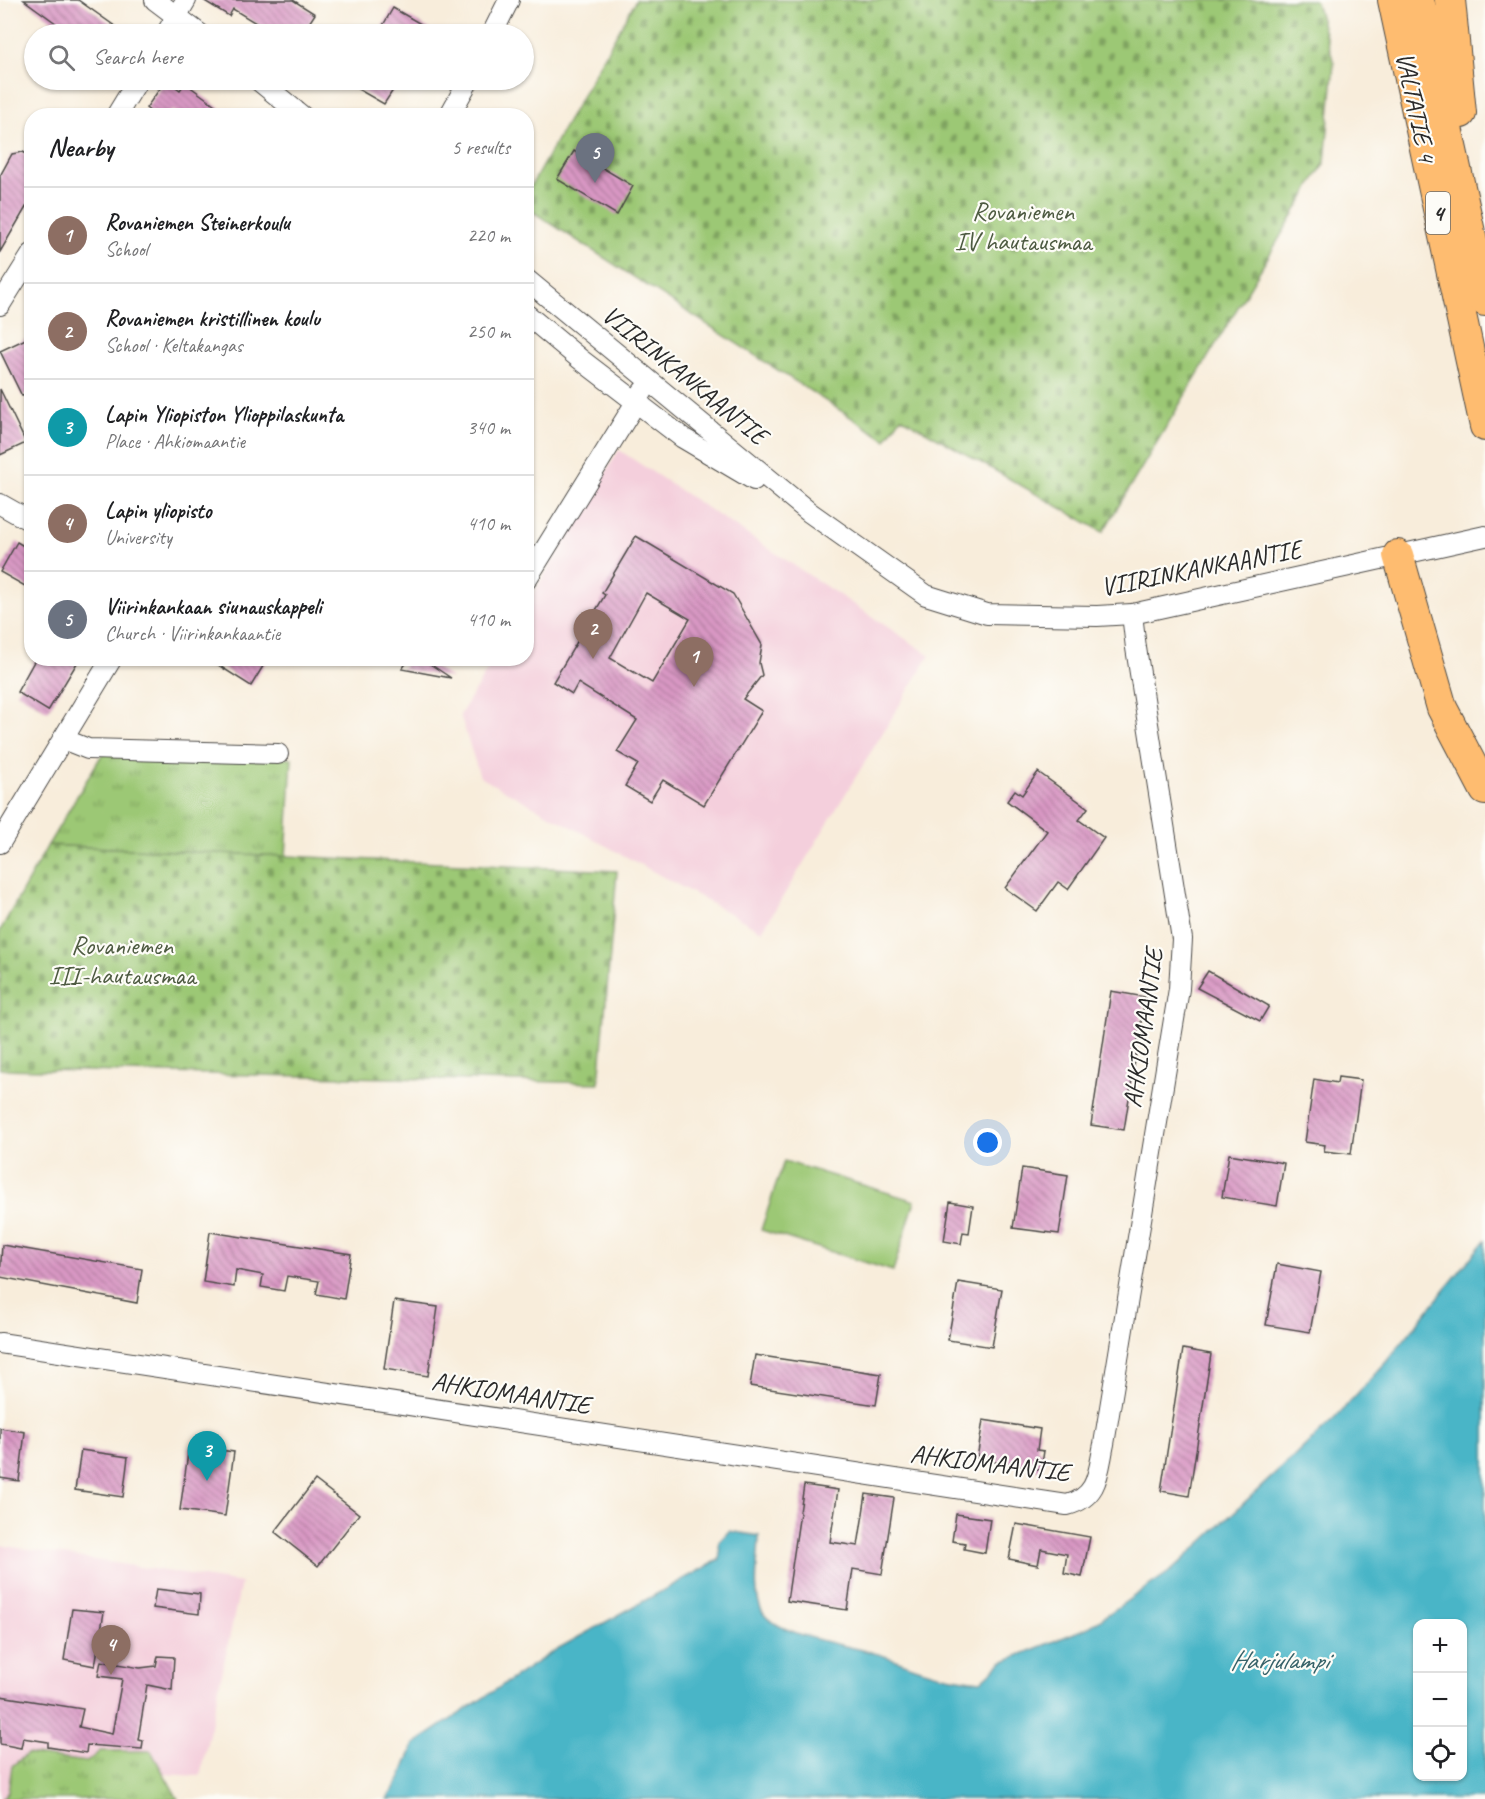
<!DOCTYPE html>
<html lang="en">
<head>
<meta charset="utf-8">
<style>
	:root { --surface:#fff; --page:#f2f2f2; --text:#202124; --muted:#757577; --line:#e0e0e0; --accent:#2563eb }
	body { margin:0; font-family:Caveat,sans-serif; background:var(--page); color:var(--text) }
	.controls { position:absolute; right:18px; bottom:18px; display:grid; overflow:hidden; border-radius:12px; box-shadow:0 2px 4px #0004 }
	.controls button { width:54px; height:54px; display:grid; place-items:center; padding:0; border:0; border-bottom:2px solid var(--line); background:var(--surface); color:var(--text); font:30px sans-serif }
	.you { position:absolute; left:988px; top:1143px; width:21px; height:21px; margin:-15px; border:4px solid #fff; border-radius:50%; background:#1a73e8; box-shadow:0 0 0 9px #1a73e833 }
	.badge { display:grid; place-items:center; width:39px; height:39px; border-radius:50%; background:var(--accent); color:#fff; font-size:20px; font-weight:700 }
	.pin { position:absolute; translate:-50% -50px; filter:drop-shadow(0 2px 3px #0008) }
	.pin::after { content:''; position:absolute; top:32px; width:21px; height:18px; background:inherit; clip-path:polygon(0 0,100% 0,50% 100%) }
	.list { margin:0; padding:0; list-style:none }
	h2 { display:flex; justify-content:space-between; align-items:center; height:78px; margin:0; padding:0 24px; font-size:26px }
	h2 small { font-size:20px; font-weight:400; color:var(--muted) }
	.list li { display:grid; grid-template-columns:39px 1fr auto; gap:18px; align-items:center; box-sizing:border-box; height:96px; padding:0 24px; border-top:2px solid var(--line) }
	.list b { display:block; font-size:22px; white-space:nowrap }
	.list p { margin:0; font-size:20px; white-space:nowrap; color:var(--muted) }
	.list em { font-size:20px; font-style:normal; color:var(--muted) }
	.icon { flex:none; width:33px; height:33px; fill:none; stroke:currentColor; stroke-width:2; stroke-linecap:round; stroke-linejoin:round }
	.map { position:relative; flex:none; width:1485px; height:1799px; overflow:hidden }
	.search { position:absolute; background:var(--surface); box-shadow:0 2px 4px #0004; left:24px; top:24px; width:510px; height:66px; display:flex; align-items:center; gap:15px; box-sizing:border-box; padding:0 21px; border-radius:33px; color:var(--muted); font-size:22px }
	.panel { position:absolute; background:var(--surface); box-shadow:0 2px 4px #0004; left:24px; top:108px; width:510px; height:558px; border-radius:24px }
	.map>svg:first-child { display:block }
	.built { fill:#f4cfdc }
	.grass { fill:#9cc875; stroke:#647a50; stroke-width:1.5 }
	.cemetery { fill:url(#cemetery-stones); stroke:#647a50; stroke-width:1.5 }
	.park { fill:url(#park-tufts); stroke:#647a50; stroke-width:1.5 }
	.water { fill:#4ab5c7; stroke:#3a7079; stroke-width:1.5; fill-rule:evenodd }
	.building { fill:url(#building-back-hatch); fill-rule:evenodd }
	.lines { fill:none; stroke-linecap:round; stroke-linejoin:round }
	.minor-casing { stroke:#4a4845; stroke-width:22 }
	.highway-casing { stroke:#4a4845; stroke-width:32 }
	.minor { stroke:#fff; stroke-width:20 }
	.highway { stroke:#febc70; stroke-width:30 }
	.labels { text-anchor:middle; dominant-baseline:central; stroke-width:4.5; stroke-linejoin:round; paint-order:stroke }
	.shield { fill:#fdfcf7; stroke:#6a6a68; stroke-width:1.5 }
	.shield-label { font-size:24px; font-weight:bold; fill:#2b2b2b }
	.street-label { font-size:26px; fill:#2b2b2b; stroke:#fdfcf7 }
	.park-label { font-size:26px; fill:#4d5a41; stroke:#fdfcf7 }
	.water-label { font-size:27px; font-style:italic; fill:#376269; stroke:#fdfcf7 }
</style>
</head>
<body>
<div class="map">
<svg width="1485" height="1799" viewBox="0 0 1485 1799">
	<defs>
		<pattern id="cemetery-stones" width="16" height="16" patternUnits="userSpaceOnUse" patternTransform="scale(1.5)"><rect width="16" height="16" fill="#9cc875"/><path d="M2 7V4a2 2 0 0 1 4 0v3zM10 15v-3a2 2 0 0 1 4 0v3z" fill="#7fa360"/></pattern>
		<pattern id="park-tufts" width="24" height="20" patternUnits="userSpaceOnUse" patternTransform="scale(1.5)"><rect width="24" height="20" fill="#9cc875"/><path d="M3 7l-1-3M5 7V3M7 7l1-3M15 17l-1-3M17 17v-4M19 17l1-3" fill="none" stroke="#7fa360"/></pattern>
		<pattern id="building-back-hatch" width="6" height="6" patternUnits="userSpaceOnUse" patternTransform="scale(1.5)"><rect width="6" height="6" fill="#d998c4"/><path d="M-1 5l2 2M0 0l6 6M5-1l2 2" fill="none" stroke="#b07c9f"/></pattern>
	</defs>
	<rect width="100%" height="100%" fill="#fdfcf7"/>
	<filter id="ink" filterUnits="userSpaceOnUse"><feTurbulence type="fractalNoise" baseFrequency=".0167" numOctaves="2"/><feDisplacementMap in="SourceGraphic" scale="12" xChannelSelector="R" yChannelSelector="G"/><feConvolveMatrix kernelMatrix="1 2 1 2 8 2 1 2 1" color-interpolation-filters="sRGB"/></filter>
	<filter id="wash" filterUnits="userSpaceOnUse"><feTurbulence type="fractalNoise" baseFrequency=".008" numOctaves="4" result="noise"/><feDisplacementMap in="SourceGraphic" scale="24" xChannelSelector="R" yChannelSelector="G"/><feGaussianBlur stdDeviation="1.35" result="paint"/><feColorMatrix in="noise" values="0 0 0 0 0 0 0 0 0 0 0 0 0 0 0 0 0 1.4 0 .05"/><feComposite in="paint" operator="in"/></filter>
	<g filter="url(#wash)">
		<rect width="100%" height="100%" fill="#f8eddb"/>
		<g class="built">
			<path d="M619,450L930,655L762,931L480,777L460,715L494,659L526,658L527,604Z"/>
			<path d="M0,1545L241,1583L200,1776L39,1767L13,1799H0Z"/>
		</g>
		<path class="grass" d="M784,1161L915,1201L893,1271L761,1230Z"/>
		<g class="cemetery">
			<path d="M636,0H1315L1334,63L1325,162L1103,532L901,417L886,440L527,208V193Z"/>
			<path d="M48,845L617,871L599,1083L0,1069V931Z"/>
		</g>
		<g class="park">
			<path d="M104,751L292,758L286,856L48,845Z"/>
			<path d="M100,1751H151L178,1799H2L8,1791L12,1766L27,1754L87,1762Z"/>
		</g>
		<path class="water" d="M1485,1240V1799H387L400,1779L414,1744L557,1649L720,1559L719,1542L729,1531L759,1536C759,1558 751,1594 763,1613C777,1635 850,1646 874,1653C894,1658 912,1667 931,1672C947,1677 964,1679 981,1681L1002,1662L1089,1627L1172,1570L1335,1418L1386,1362ZM1418,1624H1462V1776H1418Z"/>
		<g id="blocks">
			<g class="building">
				<path d="M24,0H78L126,34H71Z"/>
				<path d="M203,0H293L315,14L302,34H274L233,9L229,16Z"/>
				<path d="M393,8L438,34H378Z"/>
				<path d="M166,80L180,90L185,83L230,116H180L172,110L168,116H156L146,108Z"/>
				<path d="M342,80H392L389,84L395,87L384,104Z"/>
				<path d="M574,151L633,186L617,215L557,179Z"/>
				<path d="M23,152L32,157V197L0,252V176L12,154Z"/>
				<path d="M32,336V392L22,396L0,351Z"/>
				<path d="M0,389L26,443L0,455Z"/>
				<path d="M636,536L733,594L762,645L759,663L762,675L743,699L762,711L704,805L663,780L650,801L625,786L638,764L617,752L637,720L578,683L572,694L553,682L605,595L602,593ZM646,593L690,619L652,683L610,658Z"/>
				<path d="M17,542L32,551V590L0,572Z"/>
				<path d="M36,658H80L48,711L17,692Z"/>
				<path d="M207,658H268L251,686Z"/>
				<path d="M410,658H421L451,678L402,669Z"/>
				<path d="M1038,772L1088,808L1079,820L1104,838L1068,889L1058,882L1037,911L1005,888L1047,831L1007,801L1015,790L1022,795Z"/>
				<path d="M1208,971L1269,1006L1260,1021L1197,988Z"/>
				<path d="M1111,991L1145,997L1124,1130L1091,1125Z"/>
				<path d="M1338,1077L1361,1080L1351,1154L1324,1151L1325,1145L1305,1142L1314,1079L1337,1083Z"/>
				<path d="M1229,1154L1284,1163L1277,1206L1222,1197Z"/>
				<path d="M1022,1168L1068,1175L1059,1234L1013,1228Z"/>
				<path d="M950,1202L973,1206L969,1233L963,1232L961,1244L944,1241Z"/>
				<path d="M210,1232L351,1254L344,1299L316,1294L319,1281L287,1276L284,1291L261,1287L263,1275L236,1270L234,1287L203,1282Z"/>
				<path d="M2,1245L142,1269L137,1303L0,1277Z"/>
				<path d="M1277,1264L1321,1272L1310,1332L1266,1325Z"/>
				<path d="M958,1282L1002,1289L992,1347L948,1340Z"/>
				<path d="M394,1301L438,1307L428,1376L384,1369Z"/>
				<path d="M1183,1349L1211,1354L1189,1496L1161,1491Z"/>
				<path d="M755,1355L881,1374L876,1405L750,1386Z"/>
				<path d="M983,1420L1040,1429L1037,1450L1044,1451L1041,1470L977,1459Z"/>
				<path d="M0,1428L25,1432L19,1481L0,1478Z"/>
				<path d="M189,1446L234,1452L225,1516L180,1510Z"/>
				<path d="M81,1450L128,1457L123,1497L75,1490Z"/>
				<path d="M315,1480L359,1514L318,1566L275,1532Z"/>
				<path d="M804,1485L838,1490L830,1542L858,1546L866,1494L894,1498L882,1574L853,1569L847,1610L787,1601Z"/>
				<path d="M956,1514L990,1519L985,1553L964,1549L965,1543L952,1541Z"/>
				<path d="M1016,1524L1090,1537L1082,1577L1064,1573L1067,1554L1041,1549L1038,1565L1009,1559Z"/>
				<path d="M156,1589L200,1594L199,1614L153,1608Z"/>
				<path d="M72,1609L104,1612L95,1666L64,1660Z"/>
				<path d="M158,1656L174,1657L172,1690L147,1685L138,1740L143,1741L142,1749L87,1745L86,1753L48,1747V1742L23,1738L21,1748L0,1744V1696L83,1709L79,1727L112,1734L122,1679L98,1676L101,1661L140,1668L156,1666Z"/>
			</g>
		</g>
	</g>
	<g filter="url(#ink)">
		<use href="#blocks" fill-opacity="0" stroke="#4a4845" stroke-width="1.5"/>
		<g class="lines">
			<g class="minor-casing">
				<g id="minor">
					<path d="M155,0L200,34"/>
					<path d="M166,34L186,0"/>
					<path d="M492,34L509,0"/>
					<path d="M258,80L302,116"/>
					<path d="M116,116L138,80"/>
					<path d="M449,116L469,80"/>
					<path d="M526,279L809,512L926,595L987,614L1097,616L1132,614L1485,536"/>
					<path d="M0,305L32,254"/>
					<path d="M526,314L580,359L683,438L754,480"/>
					<path d="M0,504L32,522"/>
					<path d="M526,580L643,391"/>
					<path d="M63,739L88,749L278,754"/>
					<path d="M0,843L112,658"/>
					<path d="M0,1343L1067,1505C1099,1497 1098,1472 1104,1444L1179,989L1182,939L1136,648L1132,614"/>
				</g>
			</g>
			<g class="highway-casing">
				<g id="highway">
					<path d="M1393,0L1485,426"/>
					<path d="M1419,0L1485,301"/>
					<path d="M1450,0L1461,113"/>
					<path d="M1398,555L1442,708L1485,790"/>
				</g>
			</g>
			<use href="#minor" class="minor"/>
			<use href="#highway" class="highway"/>
		</g>
	</g>
	<g class="labels">
		<rect class="shield" x="1426" y="192" width="24" height="42" rx="4.5"/>
		<g class="shield-label">
			<text x="1438" y="213">4</text>
		</g>
		<g class="street-label">
			<text transform="translate(1416 107) rotate(78)">VALTATIE 4</text>
			<text transform="translate(685 375) rotate(39)">VIIRINKANKAANTIE</text>
			<text transform="translate(1201 568) rotate(-11)">VIIRINKANKAANTIE</text>
			<text transform="translate(1143 1028) rotate(-82)">AHKIOMAANTIE</text>
			<text transform="translate(511 1393) rotate(9)">AHKIOMAANTIE</text>
			<text transform="translate(990 1463) rotate(7)">AHKIOMAANTIE</text>
		</g>
		<g class="park-label">
			<text x="1023" y="211">Rovaniemen<tspan x="1023" dy="30">IV hautausmaa</tspan></text>
			<text x="122" y="945">Rovaniemen<tspan x="122" dy="30">III-hautausmaa</tspan></text>
		</g>
		<g class="water-label">
			<text x="1279" y="1660">Harjulampi</text>
		</g>
	</g>
</svg>
<div class="controls">
<button>+</button>
<button>−</button>
<button><svg class="icon" aria-label="locate" viewBox="0 0 24 24"><circle cx="12" cy="12" r="6"/><path d="M12 2v4M12 18v4M2 12h4M18 12h4"/></svg></button>
</div>
<div class="you"></div>
<div class="pin badge" style="left:694px;top:687px;background:#8d6e63">1</div>
<div class="pin badge" style="left:593px;top:659px;background:#8d6e63">2</div>
<div class="pin badge" style="left:207px;top:1481px;background:#0f9aa8">3</div>
<div class="pin badge" style="left:111px;top:1675px;background:#8d6e63">4</div>
<div class="pin badge" style="left:595px;top:183px;background:#6b7280">5</div>
<div class="search"><svg class="icon" aria-label="search" viewBox="0 0 24 24"><circle cx="10" cy="10" r="6"/><path d="M15 15l6 6"/></svg>Search here</div>
<section class="panel">
<h2>Nearby<small>5 results</small></h2>
<ul class="list">
<li><span class="badge" style="background:#8d6e63">1</span><div><b>Rovaniemen Steinerkoulu</b><p>School</p></div><em>220 m</em></li>
<li><span class="badge" style="background:#8d6e63">2</span><div><b>Rovaniemen kristillinen koulu</b><p>School · Keltakangas</p></div><em>250 m</em></li>
<li><span class="badge" style="background:#0f9aa8">3</span><div><b>Lapin Yliopiston Ylioppilaskunta</b><p>Place · Ahkiomaantie</p></div><em>340 m</em></li>
<li><span class="badge" style="background:#8d6e63">4</span><div><b>Lapin yliopisto</b><p>University</p></div><em>410 m</em></li>
<li><span class="badge" style="background:#6b7280">5</span><div><b>Viirinkankaan siunauskappeli</b><p>Church · Viirinkankaantie</p></div><em>410 m</em></li>
</ul>
</section>
</div>
</body>
</html>
